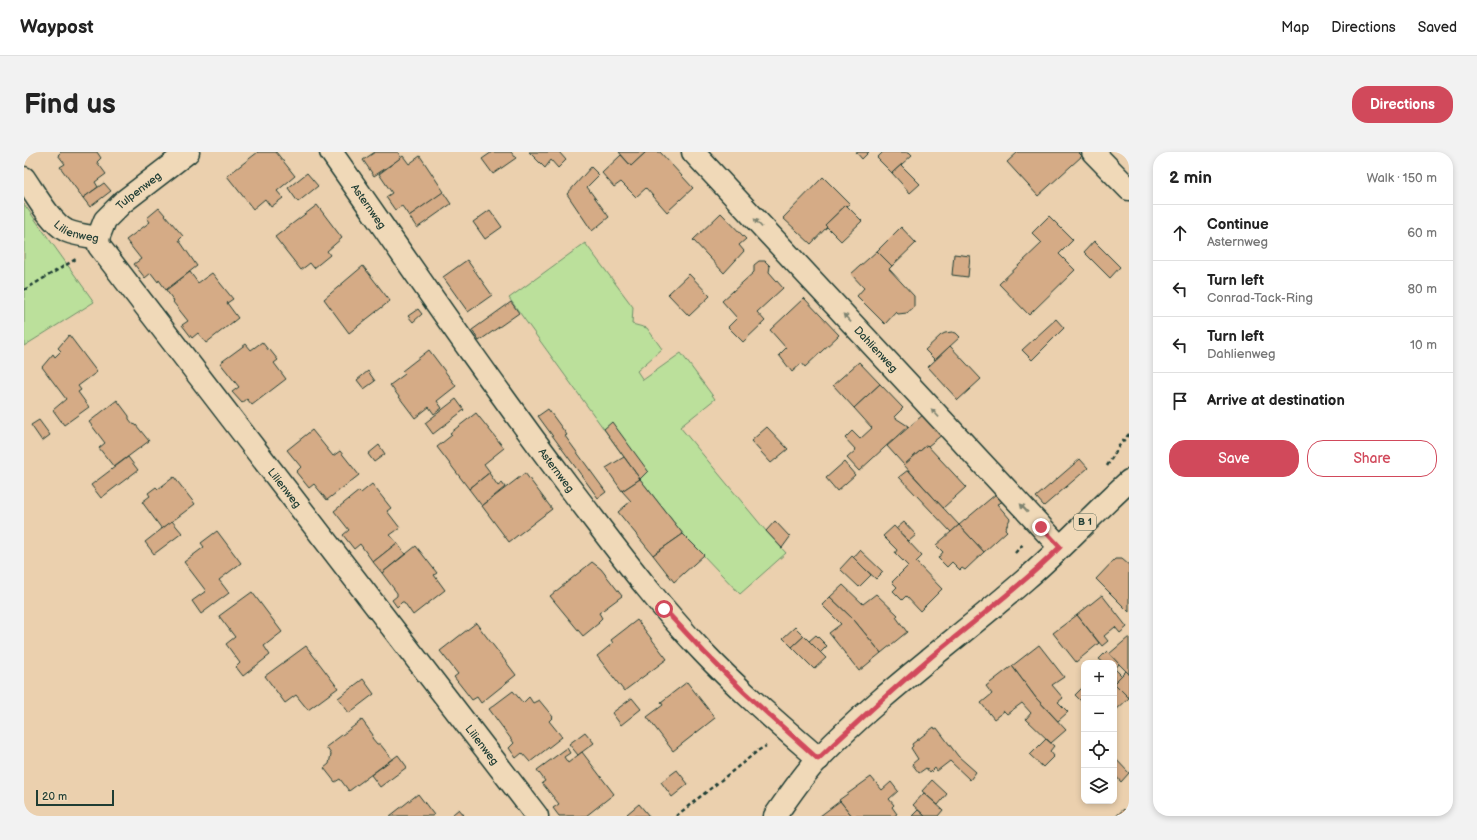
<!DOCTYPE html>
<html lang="en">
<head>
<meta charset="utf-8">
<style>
	:root { --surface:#fff; --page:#f2f2f2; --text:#222; --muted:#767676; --line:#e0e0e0; --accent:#d1495b }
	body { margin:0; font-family:"Balsamiq Sans",sans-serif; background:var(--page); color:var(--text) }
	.controls { position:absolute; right:12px; bottom:12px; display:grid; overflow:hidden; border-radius:8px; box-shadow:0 2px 6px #0003 }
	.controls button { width:36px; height:36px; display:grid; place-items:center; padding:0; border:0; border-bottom:1px solid var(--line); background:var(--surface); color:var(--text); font:20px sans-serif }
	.scale { position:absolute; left:12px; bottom:10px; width:78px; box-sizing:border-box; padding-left:4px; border:2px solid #1f3d34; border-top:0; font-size:11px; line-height:14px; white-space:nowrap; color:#1f3d34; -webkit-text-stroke:3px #f0d9b8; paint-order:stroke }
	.stop { position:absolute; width:12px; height:12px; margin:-9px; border:3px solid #d1495b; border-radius:50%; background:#fff }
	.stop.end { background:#d1495b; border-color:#fff; box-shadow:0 1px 4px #0008 }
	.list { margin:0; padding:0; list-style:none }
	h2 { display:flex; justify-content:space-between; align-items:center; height:52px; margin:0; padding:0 16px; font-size:17px }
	h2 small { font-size:13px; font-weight:400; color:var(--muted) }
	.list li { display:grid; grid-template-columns:26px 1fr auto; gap:12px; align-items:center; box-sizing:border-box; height:56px; padding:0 16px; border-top:1px solid var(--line) }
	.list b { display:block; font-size:15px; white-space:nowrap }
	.list p { margin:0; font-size:13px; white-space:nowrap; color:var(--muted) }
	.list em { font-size:13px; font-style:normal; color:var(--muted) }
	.actions { display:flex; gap:8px; padding:12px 16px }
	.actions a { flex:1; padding:9px 0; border:1px solid var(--accent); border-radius:16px; text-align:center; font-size:14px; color:var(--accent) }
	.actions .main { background:var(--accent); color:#fff }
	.icon { flex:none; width:22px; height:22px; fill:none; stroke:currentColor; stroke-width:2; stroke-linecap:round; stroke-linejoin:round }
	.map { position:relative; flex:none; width:1105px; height:664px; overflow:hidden; border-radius:16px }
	header { display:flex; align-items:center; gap:24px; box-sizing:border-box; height:56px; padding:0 20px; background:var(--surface); border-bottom:1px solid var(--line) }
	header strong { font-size:19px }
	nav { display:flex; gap:22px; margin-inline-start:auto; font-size:14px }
	.intro { display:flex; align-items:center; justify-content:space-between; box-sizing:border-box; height:96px; padding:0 24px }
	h1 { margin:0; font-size:28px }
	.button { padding:10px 18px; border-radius:16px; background:var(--accent); color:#fff; font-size:14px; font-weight:700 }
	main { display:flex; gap:24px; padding:0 24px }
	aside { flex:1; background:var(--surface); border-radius:16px; box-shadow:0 2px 6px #0003 }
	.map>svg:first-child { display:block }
	.green { fill:#bbe09b; stroke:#6d8e68 }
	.building { fill:#d5ab86; stroke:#1f3d34 }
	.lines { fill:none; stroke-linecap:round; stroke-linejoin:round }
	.minor-casing { stroke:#1f3d34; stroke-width:25 }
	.major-casing { stroke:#1f3d34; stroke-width:25 }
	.path { stroke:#1f3d34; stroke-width:2.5; stroke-dasharray:4 3; stroke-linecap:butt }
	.minor { stroke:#f0d9b8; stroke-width:22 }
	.major { stroke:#f0d9b8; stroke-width:22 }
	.oneway { fill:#7d836f }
	.route { stroke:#d1495b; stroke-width:5 }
	.labels { text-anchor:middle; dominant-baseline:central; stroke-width:3; stroke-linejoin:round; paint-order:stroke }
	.shield { fill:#f0d9b8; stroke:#5e6c5c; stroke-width:1 }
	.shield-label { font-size:10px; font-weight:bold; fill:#1f3d34 }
	.street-label { font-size:11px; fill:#1f3d34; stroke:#f0d9b8 }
</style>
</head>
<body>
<header>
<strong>Waypost</strong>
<nav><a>Map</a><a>Directions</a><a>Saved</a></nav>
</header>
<div class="intro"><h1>Find us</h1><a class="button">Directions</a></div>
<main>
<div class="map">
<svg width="1105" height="664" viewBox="0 0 1105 664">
	<rect width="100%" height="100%" fill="#ebd0ae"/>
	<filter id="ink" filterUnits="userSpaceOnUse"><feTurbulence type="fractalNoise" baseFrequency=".025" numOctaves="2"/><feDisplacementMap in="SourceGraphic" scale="8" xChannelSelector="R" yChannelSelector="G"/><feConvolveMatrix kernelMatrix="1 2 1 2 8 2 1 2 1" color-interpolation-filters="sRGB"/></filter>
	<g filter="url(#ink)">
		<g class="green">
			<path d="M0,52L70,150L0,194Z"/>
			<path d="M561,91L609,155L608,172L623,176L638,197L613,219L619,228L657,201L691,247L656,275L742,379L762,401L716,442L659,382L616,327L485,146Z"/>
		</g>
		<g class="building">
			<path d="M37,0H73L77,6L73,10L82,22L71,30L74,35L59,46L36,15L41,12L34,3Z"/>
			<path d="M234,0H252L271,24L253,39L259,46L247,55L241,47L229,57L203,24Z"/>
			<path d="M351,0H374L377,6L350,24L339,8Z"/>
			<path d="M468,0H487L492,6L469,22L458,7Z"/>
			<path d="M505,0H535L542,8L534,16L527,8L521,16Z"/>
			<path d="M595,0H622L607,14Z"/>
			<path d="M622,0H636L669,36L643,60L622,36L612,45L597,30L590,35L578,21L597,3L607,14Z"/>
			<path d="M832,0H845L838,7Z"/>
			<path d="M859,0H885L888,3L868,21L853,6Z"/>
			<path d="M994,0H1054L1058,4L1014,44L983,10Z"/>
			<path d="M379,4L385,12L396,4L420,40L385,64L378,54L371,58L362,45L368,41L355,22Z"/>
			<path d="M877,13L896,32L886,41L868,21Z"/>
			<path d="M567,15L575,23L563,35L585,65L568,79L543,42Z"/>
			<path d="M283,21L294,34L274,50L264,36Z"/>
			<path d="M799,25L826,52L823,54L822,53L801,73L803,75L787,92L759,66Z"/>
			<path d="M80,31L87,39L66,55L59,46Z"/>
			<path d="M419,40L427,52L393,76L385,64Z"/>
			<path d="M293,53L318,86L303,99L306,103L290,116L286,111L277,118L251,85Z"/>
			<path d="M822,53L838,69L817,89L801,73Z"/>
			<path d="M135,56L159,84L155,88L173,114L142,138L135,128L134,130L127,121L121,126L110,112L117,107L102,88L126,70L123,66Z"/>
			<path d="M466,58L478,75L461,87L449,70Z"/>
			<path d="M697,61L722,87L715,93L720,99L700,121L669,88Z"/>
			<path d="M1025,64L1049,88L1035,102L1051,118L1005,163L975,132L1018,91L1008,81Z"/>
			<path d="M877,75L892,91L868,114L853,99Z"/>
			<path d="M1070,89L1096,115L1086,126L1060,100Z"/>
			<path d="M853,99L868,114L865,117L890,144V155L883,161L874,162L872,160L861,172L833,144L840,136L827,122Z"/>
			<path d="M930,102L946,104L944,125L928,123Z"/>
			<path d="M443,108L468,143L444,160L419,125Z"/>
			<path d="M735,109H741L746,114L745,120L759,136L733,160L741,169L719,190L704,175L713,166L698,149L730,120V113Z"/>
			<path d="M339,114L366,149L325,181L300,147Z"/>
			<path d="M166,120L174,131L188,121L209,147L203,151L214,166L182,191L174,181L168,186L158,173L164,169L149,150L150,149L142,138Z"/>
			<path d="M665,122L686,144L665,164L644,142Z"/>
			<path d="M780,146L815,183L781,215L778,211L768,220L755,203L762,196L746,178Z"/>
			<path d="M487,150L495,161L455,189L448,178Z"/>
			<path d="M394,157L398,162L389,170L384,164Z"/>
			<path d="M1032,167L1040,176L1008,208L998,198Z"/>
			<path d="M928,180L932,181L936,185L911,208L901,198L917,183L921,181Z"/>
			<path d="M45,183L73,220L54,234L57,238L54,240L65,255L40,273L29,258L42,247L18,215L29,202L31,205L37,199L34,196Z"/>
			<path d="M238,190L245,199L246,198L254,208L250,211L262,227L228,253L223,247L218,251L208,240L215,235L196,211L222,192L227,198Z"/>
			<path d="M926,194L957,227L934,248L904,215Z"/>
			<path d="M405,198L432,234L413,249L418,256L410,262L405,255L391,266L366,233L381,222L378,219Z"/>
			<path d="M835,210L856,232L830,256L809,233Z"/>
			<path d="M344,219L351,229L340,237L333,228Z"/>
			<path d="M856,232L879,256L870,265L884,274L835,319L823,306L832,298L821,286L828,279L836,287L848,276L830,256Z"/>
			<path d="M432,247L440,258L409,282L401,271Z"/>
			<path d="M93,248L105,264V267L109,272L112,273L125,289L90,315L75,296L81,291L65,270Z"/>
			<path d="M524,257L543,283L541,284L582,340L574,346L514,264Z"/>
			<path d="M452,261L480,296L460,312L466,320L445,337L413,295L428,283L426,281Z"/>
			<path d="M900,262L919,282L904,294L903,293L880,313L863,294Z"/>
			<path d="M15,268L26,283L18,289L7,273Z"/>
			<path d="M588,270L624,319L616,327L580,277Z"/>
			<path d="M743,275L764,297L747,311L727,289Z"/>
			<path d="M288,278L309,304L316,299L335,323L303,348L290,332L285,336L272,320L277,315L263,298Z"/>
			<path d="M355,293L361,302L350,310L344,302Z"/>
			<path d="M903,293L942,335L919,356L880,313Z"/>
			<path d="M104,305L114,318L77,346L67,333Z"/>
			<path d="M600,305L616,327L598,339L582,316Z"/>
			<path d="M1056,307L1064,316L1020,354L1012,345Z"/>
			<path d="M820,310L831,323L813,339L802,326Z"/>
			<path d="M884,318L935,373L927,380L875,325Z"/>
			<path d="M465,321L474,334L478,331L481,335L458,354L445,337Z"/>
			<path d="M501,321L528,357L485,390L458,354Z"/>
			<path d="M150,325L171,352L138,377L118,350L126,344L124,341L132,335L134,337Z"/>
			<path d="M616,327L659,382L629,403L594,360L607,349L598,339Z"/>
			<path d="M348,332L367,356L363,359L376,376L366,383L373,391L349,410L336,392L330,397L319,383L325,378L310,359L335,339L337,341Z"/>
			<path d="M972,342L980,349L973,352L986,367L981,377L983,379L960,400L935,373Z"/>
			<path d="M148,369L158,381L130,402L121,390Z"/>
			<path d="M751,369L766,385L758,396L742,379Z"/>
			<path d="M880,370L892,383L885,389L872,377Z"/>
			<path d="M935,373L960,400L941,418L938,416L936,418L928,410L923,415L914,406L919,400L912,393Z"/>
			<path d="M870,374L898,404L892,410L918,437L896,459L882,444L878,448L869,439L873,435L868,430L884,414L871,401L873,398L859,384Z"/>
			<path d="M193,379L217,411L195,428L205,441L177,462L168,449L182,439L160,410L180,395L177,391Z"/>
			<path d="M659,382L680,403L650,430L629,403Z"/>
			<path d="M373,391L381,402L358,421L349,410Z"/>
			<path d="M392,394L413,421L410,423L421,438L389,463L380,450H378L373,455L368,448L373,444V441L358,421Z"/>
			<path d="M836,398L859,420L852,427L829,406Z"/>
			<path d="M828,404L847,423L835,435L816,417Z"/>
			<path d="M1091,407H1098L1105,413V460L1072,427Z"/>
			<path d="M568,410L577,417L598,444L575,461L578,466L574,470L575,471L559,484L526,444Z"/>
			<path d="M819,433L839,452L852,442L874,463L872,465L883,480L857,501L830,468L806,445Z"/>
			<path d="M228,440L258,480L240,494L246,503L219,524L212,515L216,511L202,492L211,485L195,464Z"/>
			<path d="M1078,443L1103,475L1096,481L1091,475L1080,484L1084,489L1078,494L1053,463Z"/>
			<path d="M806,445L830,468L857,501L835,519L805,481L817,472L798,453Z"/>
			<path d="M1053,463L1075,491L1052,510L1029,481Z"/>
			<path d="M613,468L643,507L600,539L573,504L589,491L587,488Z"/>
			<path d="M452,471L492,523L457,551L453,545L448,548L430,525L434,522L416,499Z"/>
			<path d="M771,475L780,484L768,495L759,486Z"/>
			<path d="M792,483L803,494L796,501L785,489Z"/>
			<path d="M780,484L802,506L790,517L768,495Z"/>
			<path d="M1105,485V522L1085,502Z"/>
			<path d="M1015,493L1040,525L1028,533L1039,546L1034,550L1044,560L1034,569L1012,546L988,514Z"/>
			<path d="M282,494L314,536L284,558L272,543L261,551L241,524Z"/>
			<path d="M1083,499L1095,512L1091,517L1098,524L1090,531V511H1080L1075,507Z"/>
			<path d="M988,514L1012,546L1042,578L1027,591L1002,567L1007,561L998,551L983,562L980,559L970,567L957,551L968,542L962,534Z"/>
			<path d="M1102,519L1105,522V546L1090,531Z"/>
			<path d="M339,527L350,542L325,561L314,546Z"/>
			<path d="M663,530L691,566L649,599L623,565L639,553L637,550Z"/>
			<path d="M1090,531L1105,546L1090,560Z"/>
			<path d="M1060,534V552L1051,543Z"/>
			<path d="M489,539L499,551L505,545L509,551L515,548L529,565L525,569L538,585L506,610L498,601L492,606L485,596L490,591L465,557Z"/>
			<path d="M608,546L617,557L597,573L588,561Z"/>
			<path d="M338,568L349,583L348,586L353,592H356L368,607L325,639L316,627L311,630L300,616L305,612L307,602L302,595Z"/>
			<path d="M910,575L911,577L913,576L934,604L952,620L946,628L926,609L913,619L911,616L906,621L902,616L895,621L888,612L894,607L887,596L889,594L888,592Z"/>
			<path d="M561,580L570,591L554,603L545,592Z"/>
			<path d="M1022,587L1030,594L1026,599L1030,604L1019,615L1006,603Z"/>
			<path d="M543,596L546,601L540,605L544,611L558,600L590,642L562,664H535L529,656L535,652L518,631L521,629L513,618Z"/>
			<path d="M374,603L383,615L356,635L347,623Z"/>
			<path d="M1090,605L1105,621L1097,630L1090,622Z"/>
			<path d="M653,618L664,632L648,645L637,630Z"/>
			<path d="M847,625L858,638L867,630L874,639L865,647L870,653L868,655L873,662L870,664H828L815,648Z"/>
			<path d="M908,628L923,642L914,653L898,639Z"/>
			<path d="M900,641L919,658L914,664H901L889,653Z"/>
			<path d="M394,642L410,663L408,664H366Z"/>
			<path d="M816,649L828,664H796Z"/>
			<path d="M615,652L625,664H605L603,662Z"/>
			<path d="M435,657L440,663L430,664L429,662Z"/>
			<path d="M1100,657L1105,664H1092Z"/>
			<path d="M894,658L901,664H888Z"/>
		</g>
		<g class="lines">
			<g class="minor-casing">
				<g id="minor">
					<path id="s1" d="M307,0C386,113 463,226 546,336C589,392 630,449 679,500C715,538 755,572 795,607"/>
					<path id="s2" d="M669,0L1036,395"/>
					<path d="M1069,0L1105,37"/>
					<path id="s3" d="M0,26C11,42 27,71 43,79C53,83 64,84 74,86"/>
					<path id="s4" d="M74,86L75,94L513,664"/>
					<path id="s5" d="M74,86L81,68L99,50L164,0"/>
				</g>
			</g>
			<g class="major-casing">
				<path id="major" d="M751,664C765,644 779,623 795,606C858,540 934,487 1002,427C1038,396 1070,361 1105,329"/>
			</g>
			<g class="path">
				<path d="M0,138L52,107"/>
				<path d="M1083,314L1095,294L1105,282"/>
				<path d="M991,401L1000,391"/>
				<path d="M652,664L735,598L742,594"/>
			</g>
			<use href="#minor" class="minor"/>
			<use href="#major" class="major"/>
		</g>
		<defs><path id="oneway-solid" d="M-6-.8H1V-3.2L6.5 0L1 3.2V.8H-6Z"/></defs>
		<g class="oneway">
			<use href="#oneway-solid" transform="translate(734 71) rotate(-133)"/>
			<use href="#oneway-solid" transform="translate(823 166) rotate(-133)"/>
			<use href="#oneway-solid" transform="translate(911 261) rotate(-133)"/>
			<use href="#oneway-solid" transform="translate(1000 356) rotate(-133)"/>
		</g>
	</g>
	<g class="lines" filter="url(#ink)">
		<path class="route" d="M640,457L680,500L720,540L794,607C831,572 868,538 907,505C950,469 996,435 1036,395L1017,375"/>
	</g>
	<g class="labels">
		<rect class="shield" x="1050" y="362" width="22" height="16" rx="3"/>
		<g class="shield-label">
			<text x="1061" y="370">B 1</text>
		</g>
		<g class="street-label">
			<text stroke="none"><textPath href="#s5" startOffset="64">Tulpenweg</textPath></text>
			<text stroke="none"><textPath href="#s1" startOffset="66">Asternweg</textPath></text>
			<text stroke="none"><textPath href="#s3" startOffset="78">Lilienweg</textPath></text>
			<text stroke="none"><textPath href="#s2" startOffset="269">Dahlienweg</textPath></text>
			<text stroke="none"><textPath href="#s1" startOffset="390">Asternweg</textPath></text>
			<text stroke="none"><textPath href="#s4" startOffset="313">Lilienweg</textPath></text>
			<text stroke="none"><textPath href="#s4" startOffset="637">Lilienweg</textPath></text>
		</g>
	</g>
</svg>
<div class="controls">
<button>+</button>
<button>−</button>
<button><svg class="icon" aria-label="locate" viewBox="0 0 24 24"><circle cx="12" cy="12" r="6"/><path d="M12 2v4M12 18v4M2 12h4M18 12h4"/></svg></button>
<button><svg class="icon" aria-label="layers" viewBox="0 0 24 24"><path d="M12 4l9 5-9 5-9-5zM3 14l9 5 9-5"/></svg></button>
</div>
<div class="scale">20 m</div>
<div class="stop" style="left:640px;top:457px"></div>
<div class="stop end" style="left:1017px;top:375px"></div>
</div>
<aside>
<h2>2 min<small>Walk · 150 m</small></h2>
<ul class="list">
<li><svg class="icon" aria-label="ahead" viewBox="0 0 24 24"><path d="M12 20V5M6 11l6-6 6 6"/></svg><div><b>Continue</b><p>Asternweg</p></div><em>60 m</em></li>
<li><svg class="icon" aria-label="left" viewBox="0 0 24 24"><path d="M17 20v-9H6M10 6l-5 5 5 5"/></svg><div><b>Turn left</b><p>Conrad-Tack-Ring</p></div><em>80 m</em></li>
<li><svg class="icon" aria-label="left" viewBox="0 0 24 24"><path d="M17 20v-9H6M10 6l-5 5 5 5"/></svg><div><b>Turn left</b><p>Dahlienweg</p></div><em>10 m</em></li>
<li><svg class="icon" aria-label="arrive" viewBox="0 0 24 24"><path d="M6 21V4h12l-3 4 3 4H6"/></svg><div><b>Arrive at destination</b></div></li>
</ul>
<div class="actions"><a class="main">Save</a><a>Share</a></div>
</aside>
</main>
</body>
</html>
